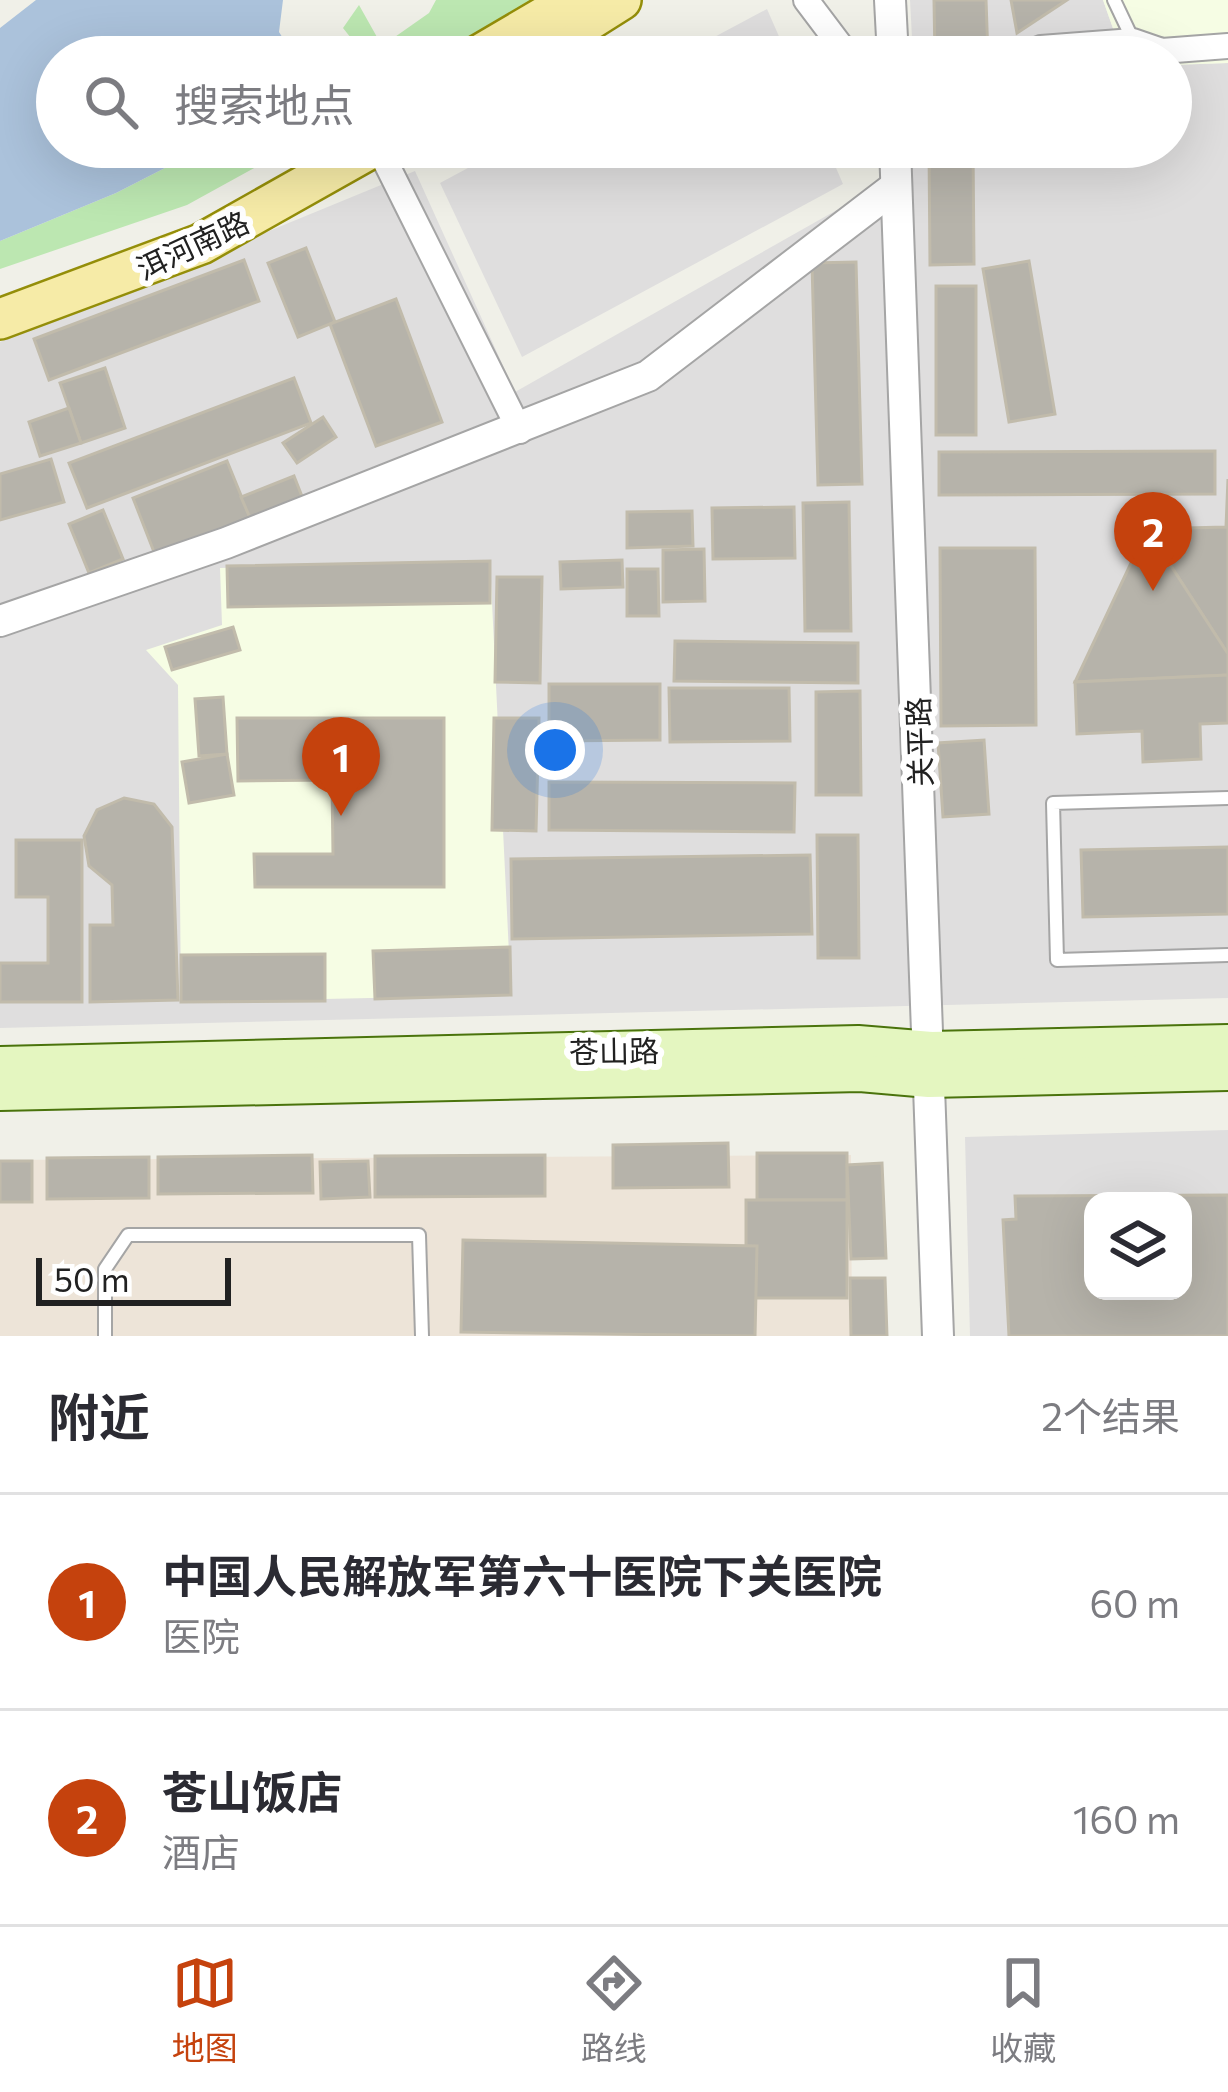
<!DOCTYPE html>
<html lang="zh">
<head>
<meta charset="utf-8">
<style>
	:root { --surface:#fff; --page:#f2f2f3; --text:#2b2b33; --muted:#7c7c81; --line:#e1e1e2; --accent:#c5420d }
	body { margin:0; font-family:Commissioner,"Noto Sans SC",sans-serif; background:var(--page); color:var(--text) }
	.controls { position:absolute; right:36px; bottom:36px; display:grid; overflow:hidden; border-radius:24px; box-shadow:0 12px 48px #0002 }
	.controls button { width:108px; height:108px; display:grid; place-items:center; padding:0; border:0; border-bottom:3px solid var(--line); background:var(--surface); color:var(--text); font:60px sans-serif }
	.scale { position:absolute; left:36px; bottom:30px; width:195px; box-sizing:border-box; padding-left:12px; border:6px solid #212121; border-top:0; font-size:33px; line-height:42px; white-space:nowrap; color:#212121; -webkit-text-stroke:9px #fff; paint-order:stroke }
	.you { position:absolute; left:555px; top:750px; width:42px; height:42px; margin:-30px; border:9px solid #fff; border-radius:50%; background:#1a73e8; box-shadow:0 0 0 18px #1a73e833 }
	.badge { display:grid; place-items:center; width:78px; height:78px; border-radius:50%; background:var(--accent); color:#fff; font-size:39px; font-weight:700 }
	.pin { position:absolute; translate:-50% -99px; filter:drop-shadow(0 3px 6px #0008) }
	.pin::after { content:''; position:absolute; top:63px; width:42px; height:36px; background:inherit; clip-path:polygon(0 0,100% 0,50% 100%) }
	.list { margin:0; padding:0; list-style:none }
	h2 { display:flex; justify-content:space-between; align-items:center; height:156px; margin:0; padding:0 48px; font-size:51px }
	h2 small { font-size:39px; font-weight:400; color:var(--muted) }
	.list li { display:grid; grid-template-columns:78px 1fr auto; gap:36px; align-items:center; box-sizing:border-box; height:216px; padding:0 48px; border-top:3px solid var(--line) }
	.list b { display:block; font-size:45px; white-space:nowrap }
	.list p { margin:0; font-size:39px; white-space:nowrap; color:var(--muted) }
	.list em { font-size:39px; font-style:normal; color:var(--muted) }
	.icon { flex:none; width:66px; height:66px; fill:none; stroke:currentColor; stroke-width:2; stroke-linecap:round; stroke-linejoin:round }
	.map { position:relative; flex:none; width:1228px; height:1336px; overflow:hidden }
	.search { position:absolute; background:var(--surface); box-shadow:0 12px 48px #0002; left:36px; right:36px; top:36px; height:132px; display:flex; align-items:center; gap:30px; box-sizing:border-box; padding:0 42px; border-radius:66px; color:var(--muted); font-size:45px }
	.sheet { height:588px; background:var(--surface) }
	nav { display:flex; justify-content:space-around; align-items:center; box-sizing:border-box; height:168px; border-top:3px solid var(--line); background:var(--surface); font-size:33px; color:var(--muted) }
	nav a { display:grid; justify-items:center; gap:6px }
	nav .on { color:var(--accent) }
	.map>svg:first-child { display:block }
	.residential { fill:#dfdede; fill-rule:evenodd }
	.education { fill:#f6fde4 }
	.military { fill:#ede4d8 }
	.grass { fill:#bce7b1 }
	.water { fill:#abc2db }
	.building { fill:#b6b3aa; stroke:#c1bbab; stroke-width:3; fill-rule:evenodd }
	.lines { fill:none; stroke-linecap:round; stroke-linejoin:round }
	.service-casing { stroke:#a5a5a5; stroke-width:16 }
	.minor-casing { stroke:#a5a5a5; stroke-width:28 }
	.tertiary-casing { stroke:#a5a5a5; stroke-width:34 }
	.secondary-casing { stroke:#4a730c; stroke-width:40 }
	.primary-casing { stroke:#948e09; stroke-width:44 }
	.service { stroke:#fff; stroke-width:12 }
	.minor { stroke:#fff; stroke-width:24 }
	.tertiary { stroke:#fff; stroke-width:30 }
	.secondary { stroke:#e4f6c0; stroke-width:36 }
	.primary { stroke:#f6eba7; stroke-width:39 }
	.labels { text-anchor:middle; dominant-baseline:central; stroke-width:12; stroke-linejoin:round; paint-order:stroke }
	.street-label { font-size:30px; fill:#212121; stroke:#fff }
</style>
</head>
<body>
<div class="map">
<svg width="1228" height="1336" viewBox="0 0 1228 1336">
	<rect width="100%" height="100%" fill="#f0f0e8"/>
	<g class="residential">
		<path d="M910,0H1103L1123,57H913Z"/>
		<path d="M767,9L788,57H677Z"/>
		<path d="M1228,63V998L0,1028V342L415,171L515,392L920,163L919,147H1171V65Z"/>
		<path d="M507,147H827L843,184L522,357L440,183Z"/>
		<path d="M1228,1130V1336H970L965,1137ZM1093,1201H1183V1291H1093Z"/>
	</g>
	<g class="education">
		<path d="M1103,0H1228V63L1171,65V57H1123Z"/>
		<path d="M490,561L511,995L181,1002L178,685L146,650L222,625L220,568Z"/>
	</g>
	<path class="military" d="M851,1155L852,1336H0V1160Z"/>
	<g class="grass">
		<path d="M436,0H545L448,57H366L343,28L359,5L382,46L429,13Z"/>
		<path d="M206,147H292L187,205L0,269V241L116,193Z"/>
	</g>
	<path class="water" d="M36,0H283L279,32L295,57H57V147H206L116,193L0,241V28Z"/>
	<g class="building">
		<path d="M934,0H986L988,57H935Z"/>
		<path d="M1011,0H1067L1017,33Z"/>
		<path d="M929,147H973L974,264L930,265Z"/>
		<path d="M306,248L335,322L298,337L268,263Z"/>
		<path d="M244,260L259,301L49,380L34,339Z"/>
		<path d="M1029,261L1055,414L1009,422L983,269Z"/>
		<path d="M856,262L862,484L818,485L812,263Z"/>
		<rect x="936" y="286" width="40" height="149"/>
		<path d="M396,299L442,422L376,446L330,324Z"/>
		<path d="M105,368L125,428L81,443L60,383Z"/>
		<path d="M294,378L311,423L87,508L69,463Z"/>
		<path d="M69,408L81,443L40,456L29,422Z"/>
		<path d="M323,417L336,437L297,463L283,443Z"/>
		<path d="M1215,451V494L939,495V452Z"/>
		<path d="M51,459L64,502L0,520V474Z"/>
		<path d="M227,461L251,520L156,557L133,498Z"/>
		<path d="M294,476L303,499L251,520L241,497Z"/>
		<path d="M1228,479V654L1147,529L1226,527Z"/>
		<path d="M849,502L851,631H805L803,503Z"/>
		<path d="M794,507L795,558L713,559L712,508Z"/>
		<path d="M103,510L123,559L89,573L69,524Z"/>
		<path d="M692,511L693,546L627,548V512Z"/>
		<path d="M1147,529L1228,654V675L1075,682Z"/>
		<path d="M940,548H1035L1036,725L941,726Z"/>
		<path d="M704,549L705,601L663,602V550Z"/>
		<path d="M622,560L623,587L561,589L560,562Z"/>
		<path d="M490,561V603L228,607L227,566Z"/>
		<path d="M627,569H658L659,616H627Z"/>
		<path d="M497,577H542L540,683L495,682Z"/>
		<path d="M233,627L240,650L172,670L165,647Z"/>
		<path d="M675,641L858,643V683L674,681Z"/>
		<path d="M1228,675V723L1200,724L1201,759L1143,762L1142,731L1077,734L1075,682Z"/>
		<path d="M549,684H660V740L549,741Z"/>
		<path d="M669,688H789L790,741L670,742Z"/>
		<path d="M860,691L861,795H816V692Z"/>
		<path d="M223,697L227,754L199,756L195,699Z"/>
		<path d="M237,718H444V887H255L254,854H333L332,780L238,781Z"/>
		<path d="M494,718H539L536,831L492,830Z"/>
		<path d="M984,740L989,814L943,817L938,743Z"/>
		<path d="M227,754L234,795L189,803L182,762Z"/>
		<path d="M549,782L795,783L794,832L549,830Z"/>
		<path d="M124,798L154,804L172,827L178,1000L90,1002V925H113L112,885L89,866L84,836L97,810Z"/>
		<path d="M817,835H858L859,958H818Z"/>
		<path d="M16,840H82V1002H0V963H48V897H16Z"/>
		<path d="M1228,847V914L1083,917L1081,850Z"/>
		<path d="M810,855L812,934L512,939L511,859Z"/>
		<path d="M510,947L511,995L375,999L373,951Z"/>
		<path d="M325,954V1001L181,1002V955Z"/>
		<path d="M728,1143L729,1187L613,1188V1145Z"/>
		<rect x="757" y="1153" width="90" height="47"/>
		<path d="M312,1155L313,1193L158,1194V1157Z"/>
		<path d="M545,1155V1196L375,1197V1156Z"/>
		<path d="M149,1157V1198L47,1199V1158Z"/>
		<rect x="0" y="1161" width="32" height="41"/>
		<path d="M368,1161L370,1197L321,1199L320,1162Z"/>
		<path d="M882,1163L886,1258L851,1259L847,1165Z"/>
		<path d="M1228,1195V1336H1009L1003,1220L1016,1219L1015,1196ZM1093,1201H1183V1291H1093Z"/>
		<rect x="746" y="1200" width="101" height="98"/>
		<path d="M463,1240L757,1246L755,1336L461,1332Z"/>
		<path d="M850,1278H885L887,1336H851Z"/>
	</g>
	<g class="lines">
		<g class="service-casing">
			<g id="service">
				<path d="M1114,0L1133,40"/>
				<path d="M1228,798L1053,803L1057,960L1228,955"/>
				<path d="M105,1336V1269L128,1235H419L422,1336"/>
			</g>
		</g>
		<g class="minor-casing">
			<g id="minor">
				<path d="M806,0L849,57"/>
				<path d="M1018,57L1041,48L1133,41L1162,51L1228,46"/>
				<path d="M378,147L520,431"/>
			</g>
		</g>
		<g class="tertiary-casing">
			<g id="tertiary">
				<path d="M890,0L893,57"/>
				<path d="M895,147L938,1336"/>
				<path d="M0,621L226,543L648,376L895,187"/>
			</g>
		</g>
		<g class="secondary-casing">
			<g id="secondary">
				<path d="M0,1065L858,1044L931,1050L1228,1043"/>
				<path d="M0,1092L860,1073L929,1079L1228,1072"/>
			</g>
		</g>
		<g class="primary-casing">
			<g id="primary">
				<path d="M545,48L621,0"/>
				<path d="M476,57L573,0"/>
				<path d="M0,319L201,244L373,147"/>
			</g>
		</g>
		<use href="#service" class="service"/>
		<use href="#minor" class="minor"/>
		<use href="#tertiary" class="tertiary"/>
		<use href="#secondary" class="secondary"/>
		<use href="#primary" class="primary"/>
	</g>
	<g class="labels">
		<g class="street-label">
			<text transform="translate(192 244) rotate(-25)">洱河南路</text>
			<text transform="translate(918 742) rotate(-92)">关平路</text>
			<text transform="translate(614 1050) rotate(-1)">苍山路</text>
		</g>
	</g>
</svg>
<div class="controls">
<button><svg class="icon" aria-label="layers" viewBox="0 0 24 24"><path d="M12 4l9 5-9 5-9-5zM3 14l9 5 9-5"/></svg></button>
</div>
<div class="scale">50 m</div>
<div class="you"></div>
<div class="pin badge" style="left:341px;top:816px">1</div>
<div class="pin badge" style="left:1153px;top:591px">2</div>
<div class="search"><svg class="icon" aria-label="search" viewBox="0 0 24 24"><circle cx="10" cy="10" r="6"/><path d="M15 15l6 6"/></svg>搜索地点</div>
</div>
<section class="sheet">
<h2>附近<small>2个结果</small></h2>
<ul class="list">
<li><span class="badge">1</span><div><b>中国人民解放军第六十医院下关医院</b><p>医院</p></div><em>60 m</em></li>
<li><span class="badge">2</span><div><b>苍山饭店</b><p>酒店</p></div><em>160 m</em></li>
</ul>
</section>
<nav>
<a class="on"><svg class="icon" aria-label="map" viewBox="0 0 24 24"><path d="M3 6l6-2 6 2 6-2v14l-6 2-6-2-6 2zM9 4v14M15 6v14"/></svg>地图</a>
<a><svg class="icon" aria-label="directions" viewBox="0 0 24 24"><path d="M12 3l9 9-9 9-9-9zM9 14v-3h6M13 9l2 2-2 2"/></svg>路线</a>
<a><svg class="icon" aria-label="saved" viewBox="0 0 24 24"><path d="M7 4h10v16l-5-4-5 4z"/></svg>收藏</a>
</nav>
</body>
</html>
